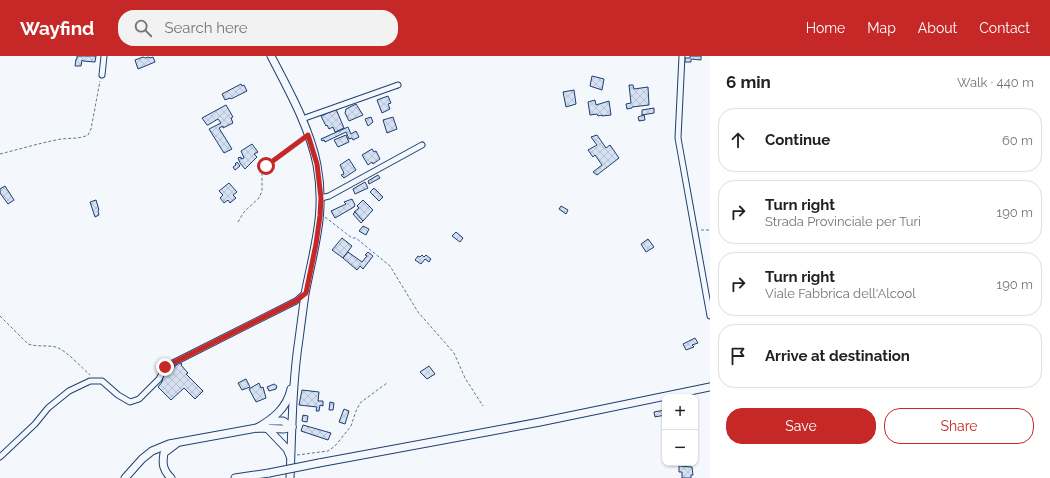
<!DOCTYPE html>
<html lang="en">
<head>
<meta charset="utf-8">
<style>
	:root { --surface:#fff; --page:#f2f2f2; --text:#202124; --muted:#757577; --line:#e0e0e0; --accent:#c62828 }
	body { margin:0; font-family:Raleway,sans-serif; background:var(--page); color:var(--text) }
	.controls { position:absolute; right:12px; bottom:12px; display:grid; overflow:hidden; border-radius:8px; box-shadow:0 1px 3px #0004 }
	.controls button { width:36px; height:36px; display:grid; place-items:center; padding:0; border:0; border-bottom:1px solid var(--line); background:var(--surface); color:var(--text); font:20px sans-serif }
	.stop { position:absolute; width:12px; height:12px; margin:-9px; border:3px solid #c62828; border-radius:50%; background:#fff }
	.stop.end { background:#c62828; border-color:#fff; box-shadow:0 1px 4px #0008 }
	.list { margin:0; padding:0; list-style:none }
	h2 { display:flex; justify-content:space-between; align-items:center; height:52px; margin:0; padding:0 16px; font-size:17px }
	h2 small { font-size:13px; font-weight:400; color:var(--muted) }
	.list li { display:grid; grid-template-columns:26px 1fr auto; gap:12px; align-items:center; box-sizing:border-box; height:64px; margin:0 8px 8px; padding:0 8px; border:1px solid var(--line); border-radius:16px }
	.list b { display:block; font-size:15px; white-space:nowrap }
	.list p { margin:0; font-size:13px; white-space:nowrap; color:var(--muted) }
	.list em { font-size:13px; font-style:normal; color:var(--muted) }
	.actions { display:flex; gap:8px; padding:12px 16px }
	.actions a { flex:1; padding:9px 0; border:1px solid var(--accent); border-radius:16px; text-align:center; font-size:14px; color:var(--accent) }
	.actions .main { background:var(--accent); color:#fff }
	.icon { flex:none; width:22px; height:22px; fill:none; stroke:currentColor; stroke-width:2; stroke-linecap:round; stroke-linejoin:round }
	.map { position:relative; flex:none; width:710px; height:422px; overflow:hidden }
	header { display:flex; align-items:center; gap:24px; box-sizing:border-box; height:56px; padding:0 20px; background:var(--accent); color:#fff }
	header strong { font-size:19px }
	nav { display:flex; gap:22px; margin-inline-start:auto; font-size:14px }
	.search { width:280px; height:36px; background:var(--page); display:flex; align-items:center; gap:10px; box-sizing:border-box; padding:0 14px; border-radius:16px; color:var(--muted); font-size:15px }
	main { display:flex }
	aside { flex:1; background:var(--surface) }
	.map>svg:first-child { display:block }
	.building { fill:url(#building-cross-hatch); stroke:#1d3f73 }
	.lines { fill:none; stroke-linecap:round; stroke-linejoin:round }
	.street-casing { stroke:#1d3f73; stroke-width:7 }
	.secondary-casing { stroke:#1d3f73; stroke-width:9 }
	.path { stroke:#5e769c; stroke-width:1; stroke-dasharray:3 2; stroke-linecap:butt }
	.street { stroke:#f4f7fb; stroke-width:5 }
	.secondary { stroke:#f4f7fb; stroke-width:7 }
	.secondary-bridge-casing { stroke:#1d3f73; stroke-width:9; stroke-linecap:butt }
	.secondary-bridge { stroke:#f4f7fb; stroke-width:7 }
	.route { stroke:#c62828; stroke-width:5 }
</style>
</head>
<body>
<header>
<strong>Wayfind</strong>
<div class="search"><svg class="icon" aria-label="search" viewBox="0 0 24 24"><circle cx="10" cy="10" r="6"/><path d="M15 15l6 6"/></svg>Search here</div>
<nav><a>Home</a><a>Map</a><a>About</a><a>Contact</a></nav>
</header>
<main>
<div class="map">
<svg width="710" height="422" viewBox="0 0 710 422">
	<defs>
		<pattern id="building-cross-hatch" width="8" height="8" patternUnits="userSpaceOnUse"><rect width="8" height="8" fill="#d5e0f0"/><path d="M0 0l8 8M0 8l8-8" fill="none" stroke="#b6c1d1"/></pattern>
	</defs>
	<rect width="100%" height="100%" fill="#f4f7fb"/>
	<g class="building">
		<path d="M77,0H96L95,6L83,5L82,4L81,10H75L76,3H77Z"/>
		<path d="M690,0H701V4L691,3V6H685V2H690Z"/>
		<path d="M143,1L145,2L149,1L150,2L153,1L155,6L138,13L135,4Z"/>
		<path d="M592,20L604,23L602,34L590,30Z"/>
		<path d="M241,28L242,30L244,29L247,35L231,43L230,42L225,44L222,38Z"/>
		<path d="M629,29H633L634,33L648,31L649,49L632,51V52L627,53L626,48L631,47Z"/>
		<path d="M574,34L576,48L566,51L563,36Z"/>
		<path d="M388,40L391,47L388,48L390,53L382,57L377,44Z"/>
		<path d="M595,44L596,49L609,45L611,59L602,60V59L598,60L597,58L590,59L588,46Z"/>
		<path d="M356,48L363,59L349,65L345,57L346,53Z"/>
		<path d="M226,49L233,61L231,62L233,67L223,72V70L219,72L232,93L224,97L209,73L221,67L218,63L208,69H207L202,62Z"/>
		<path d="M654,52V57L642,59V54Z"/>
		<path d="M336,53L344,72L335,76L333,71L329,73L327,69L326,70L321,60Z"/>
		<path d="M644,59L645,64L639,65L638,61Z"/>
		<path d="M371,61L373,66L368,70L365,63Z"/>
		<path d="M393,61L397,73L387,77L383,64Z"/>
		<path d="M348,71L351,78L356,75L359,81L353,84L352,82L349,83L346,76L325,86L324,84L322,85L321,83Z"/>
		<path d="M346,79L349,86L338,91L334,84Z"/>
		<path d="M597,79L606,92L610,89L619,102L597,119L593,116L602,109L595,99L593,101L588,94L597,89L591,81Z"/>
		<path d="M252,88L258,96L254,98L257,101L245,113L240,107L238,102L241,101V103L244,102L241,95Z"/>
		<path d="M372,93L374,96L376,95L380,103L373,108L372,106L368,109L362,99Z"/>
		<path d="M349,103L356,114L344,122L341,119L344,118L343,115L340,109Z"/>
		<path d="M237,106L240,110L235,114L233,111L236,109L235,108Z"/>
		<path d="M378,119L380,122L369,128L368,125Z"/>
		<path d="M365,126L368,132L355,138L353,133Z"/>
		<path d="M229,127L237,136L233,139L236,142L230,147L228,144L224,147L220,142L223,139L219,135Z"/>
		<path d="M5,130L14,144L8,148L0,137V133Z"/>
		<path d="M374,132L383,141L379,145L370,136Z"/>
		<path d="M352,143L355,149L354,151L335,162L331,155L346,148L344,146Z"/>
		<path d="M96,144L99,154L98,155L99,159L95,161L90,146Z"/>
		<path d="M363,144L373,154L363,165L354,156L359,152L357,150Z"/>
		<path d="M561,150L568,154L566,158L559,153Z"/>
		<path d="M355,156L363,165L361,167L353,158Z"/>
		<path d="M363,170L369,173L366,179L359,175Z"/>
		<path d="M456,176L463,182L460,186L452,180Z"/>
		<path d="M342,182L352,190L343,202L332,194Z"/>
		<path d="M648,183L654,191L646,196L641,188Z"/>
		<path d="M348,196L362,206L367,200L365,199L368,196L373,200L363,213L360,210L357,214L343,202Z"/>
		<path d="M422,199L424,201L426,199L431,203L429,206L425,203L421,208L415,204L418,200L420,201Z"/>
		<path d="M695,282L698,287L692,289L694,291L686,294L683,288Z"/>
		<path d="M179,306L182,308L181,309L188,317L186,318L203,335L195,343L184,332L171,344L158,331L162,326L164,317L168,313L171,315Z"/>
		<path d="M429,310L435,318L427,323L420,316Z"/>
		<path d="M246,323L250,331L242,334L238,327Z"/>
		<path d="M259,327L261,332L263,331L266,342L256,346L249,333Z"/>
		<path d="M274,328L277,330L276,333L269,335L267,331Z"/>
		<path d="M302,334L319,336L318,345H323V350L320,349L319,355H316L317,351L299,349Z"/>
		<path d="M330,346L334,347L333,354H329Z"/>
		<path d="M344,353L349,355L345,368L339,366Z"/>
		<path d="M665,354V359L655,361L654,356Z"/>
		<path d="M303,359L308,360L307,366L302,365Z"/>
		<path d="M303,369L331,377L328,384L301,375Z"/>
		<path d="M679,410L692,411L693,419H691V422H682V416H679Z"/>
	</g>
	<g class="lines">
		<g class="street-casing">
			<g id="street">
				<path d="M682,0L678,82L710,260"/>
				<path d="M102,19L104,0"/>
				<path d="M302,63L398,29"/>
				<path d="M321,142L329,140L422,89"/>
				<path d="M0,401L35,368L48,352L69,335L90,325H102L118,339L130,346L139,343L159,323L165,311L296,245L305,237"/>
			</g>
		</g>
		<g class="secondary-casing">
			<g id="secondary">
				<path d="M271,0C288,33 310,72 317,109C326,157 314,191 305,238C303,252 301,268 299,283C292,329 292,376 290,422"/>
				<path d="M270,365H283L292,371"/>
				<path d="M257,372C273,363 287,352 291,333"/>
				<path d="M268,373L287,393L290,400"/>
				<path d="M319,407L540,366L710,331"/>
				<path d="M125,422L142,403L152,395L169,388L257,372L284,373L292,371"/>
				<path d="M171,422C163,414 162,408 164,397L176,388"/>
				<path d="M235,422L269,417"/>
			</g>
		</g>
		<g class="path">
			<path d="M0,98C20,93 40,87 61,83C70,82 80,83 88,79L91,73L100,25"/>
			<path d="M325,161L352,182H356L362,187L390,210L418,256L454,297L465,322L483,350"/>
			<path d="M238,166L244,156L259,142L262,135V117L266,110L303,83"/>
			<path d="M701,174H710"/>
			<path d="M0,260L28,288C37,291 47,289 56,291C67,295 81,311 90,319"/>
			<path d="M297,399L328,395L335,390L351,370L356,355L360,347L387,327"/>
		</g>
		<use href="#street" class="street"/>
		<use href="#secondary" class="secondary"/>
		<g class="secondary-bridge-casing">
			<path id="secondary-bridge" d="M269,417L319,407"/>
		</g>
		<use href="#secondary-bridge" class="secondary-bridge"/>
	</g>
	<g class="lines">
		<path class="route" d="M165,311L296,245L306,237L316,188L320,160L321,142L317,108L308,79L266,110"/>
	</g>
</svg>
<div class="controls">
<button>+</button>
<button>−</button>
</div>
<div class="stop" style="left:266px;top:110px"></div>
<div class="stop end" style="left:165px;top:311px"></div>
</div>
<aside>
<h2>6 min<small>Walk · 440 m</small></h2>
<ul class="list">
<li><svg class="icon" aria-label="ahead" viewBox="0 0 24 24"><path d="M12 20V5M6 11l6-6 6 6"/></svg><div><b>Continue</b></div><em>60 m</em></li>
<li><svg class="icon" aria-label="right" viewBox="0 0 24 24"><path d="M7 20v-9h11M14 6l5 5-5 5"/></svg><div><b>Turn right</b><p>Strada Provinciale per Turi</p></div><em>190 m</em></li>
<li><svg class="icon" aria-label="right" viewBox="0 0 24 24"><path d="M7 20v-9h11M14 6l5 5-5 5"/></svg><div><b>Turn right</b><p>Viale Fabbrica dell'Alcool</p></div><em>190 m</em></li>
<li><svg class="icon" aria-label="arrive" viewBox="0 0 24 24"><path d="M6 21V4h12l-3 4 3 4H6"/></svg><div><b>Arrive at destination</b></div></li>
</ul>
<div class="actions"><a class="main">Save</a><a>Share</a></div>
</aside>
</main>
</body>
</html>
